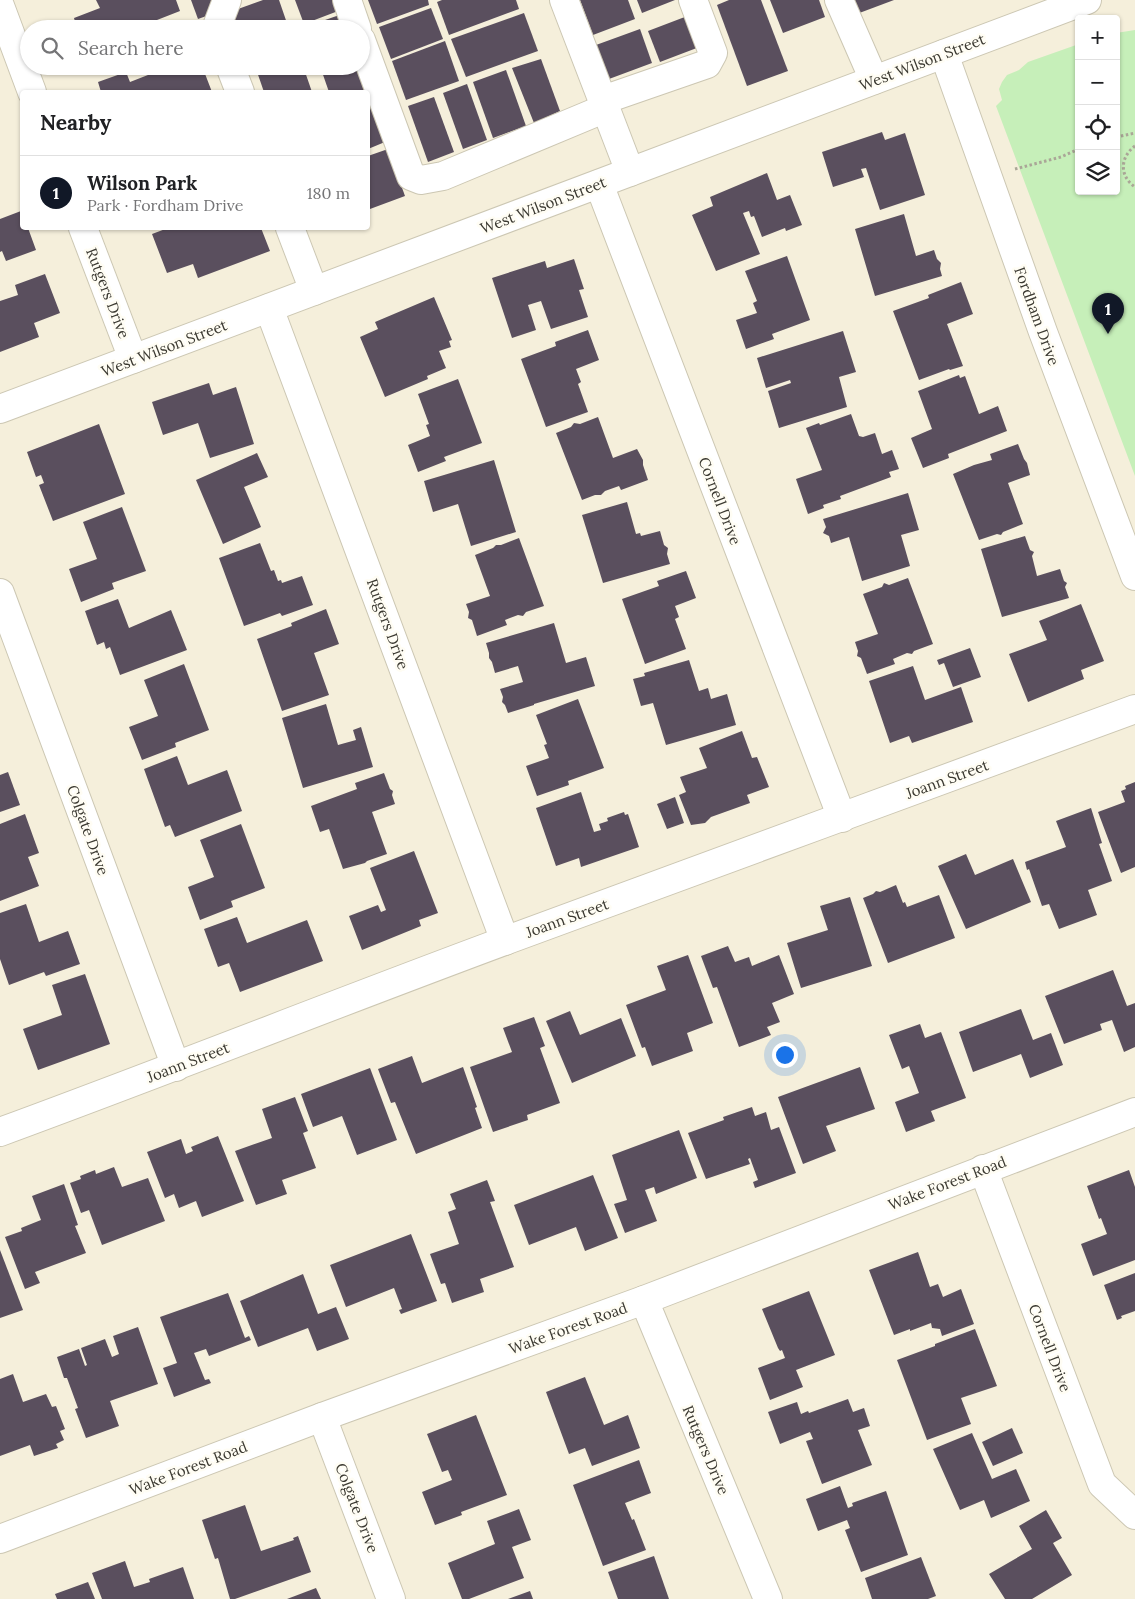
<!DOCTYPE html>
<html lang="en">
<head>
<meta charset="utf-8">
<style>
	:root { --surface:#fff; --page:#f6f6f6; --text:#202124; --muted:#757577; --line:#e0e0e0; --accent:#111827 }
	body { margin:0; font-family:Lora,serif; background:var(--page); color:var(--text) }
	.controls { position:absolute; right:15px; top:15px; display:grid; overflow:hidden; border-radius:5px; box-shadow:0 1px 4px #0004 }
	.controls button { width:45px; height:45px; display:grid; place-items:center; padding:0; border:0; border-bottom:1px solid var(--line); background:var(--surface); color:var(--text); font:25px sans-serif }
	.you { position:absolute; left:784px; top:1054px; width:18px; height:18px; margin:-12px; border:4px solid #fff; border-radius:50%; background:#1a73e8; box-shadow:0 0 0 8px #1a73e833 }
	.badge { display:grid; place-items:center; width:32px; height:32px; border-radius:50%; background:var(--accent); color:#fff; font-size:16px; font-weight:700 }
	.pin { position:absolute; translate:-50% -41px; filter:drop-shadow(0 1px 2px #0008) }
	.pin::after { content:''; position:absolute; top:26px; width:18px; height:15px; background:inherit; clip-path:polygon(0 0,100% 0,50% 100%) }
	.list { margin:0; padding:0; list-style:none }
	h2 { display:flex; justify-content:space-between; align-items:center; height:65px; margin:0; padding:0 20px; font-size:21px }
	h2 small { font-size:16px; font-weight:400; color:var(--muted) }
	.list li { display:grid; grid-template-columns:32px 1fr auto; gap:15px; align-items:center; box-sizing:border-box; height:75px; padding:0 20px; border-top:1px solid var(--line) }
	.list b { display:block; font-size:19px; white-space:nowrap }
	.list p { margin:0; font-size:16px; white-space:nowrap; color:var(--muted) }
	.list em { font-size:16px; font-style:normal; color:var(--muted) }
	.icon { flex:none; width:28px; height:28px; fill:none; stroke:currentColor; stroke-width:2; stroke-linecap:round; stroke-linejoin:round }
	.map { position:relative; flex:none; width:1135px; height:1599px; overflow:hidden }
	.search { position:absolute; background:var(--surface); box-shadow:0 1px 4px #0004; left:20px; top:20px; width:350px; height:55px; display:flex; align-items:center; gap:12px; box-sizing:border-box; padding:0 18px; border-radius:28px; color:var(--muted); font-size:19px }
	.panel { position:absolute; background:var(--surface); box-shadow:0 1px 4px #0004; left:20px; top:90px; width:350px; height:140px; border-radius:5px }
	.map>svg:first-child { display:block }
	.green { fill:#c6efb9 }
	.building { fill:#5a4f5e }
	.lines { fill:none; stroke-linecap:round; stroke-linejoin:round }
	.minor-casing { stroke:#ccc7b3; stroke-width:30 }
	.path { stroke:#aaa697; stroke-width:3; stroke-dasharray:2.5 2.5; stroke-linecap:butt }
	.minor { stroke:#fff; stroke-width:28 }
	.labels { text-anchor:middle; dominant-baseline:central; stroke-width:5; stroke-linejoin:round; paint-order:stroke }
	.street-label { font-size:15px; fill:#3b3931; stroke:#fffdf4 }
</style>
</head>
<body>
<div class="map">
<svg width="1135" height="1599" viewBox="0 0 1135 1599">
	<rect width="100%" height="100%" fill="#f5efdb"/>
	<path class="green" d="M1135,30V476L996,106L1002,100L999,89L1002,82L1007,75L1019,70L1028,62L1079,44V191H1116V33Z"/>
	<g class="building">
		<path d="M96,0H176L180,11L134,29H77L74,18L100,8Z"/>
		<path d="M191,0H220L215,13L198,19Z"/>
		<path d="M263,0H279L289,29H232L227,13Z"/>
		<path d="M295,0H343L346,8L304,24Z"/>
		<path d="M368,0H428L429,5L377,24Z"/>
		<path d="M442,0H516L519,9L449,35L437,2Z"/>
		<path d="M580,0H628L635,19L593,35Z"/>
		<path d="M637,0H675L642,13Z"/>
		<path d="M729,0H761L788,71L747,86L717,5Z"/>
		<path d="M770,0H819L825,17L783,33Z"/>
		<path d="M849,0H894L854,15Z"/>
		<path d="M431,8L443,39L391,59L379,27Z"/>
		<path d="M348,12L354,29H306L305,27Z"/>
		<path d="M524,13L538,51L466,77L451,39Z"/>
		<path d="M690,15L702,46L660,62L648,31Z"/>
		<path d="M640,29L652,63L609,79L596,45Z"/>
		<path d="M445,41L459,81L406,100L392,61Z"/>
		<path d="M541,59L560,111L534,123L512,68Z"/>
		<path d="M171,66H202L212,92H101L98,82L126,72L130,82Z"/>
		<path d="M255,66H303L312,92H264Z"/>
		<path d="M328,66H361L367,92H329L321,69Z"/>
		<path d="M506,70L526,126L493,138L473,82Z"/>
		<path d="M467,84L487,140L463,149L443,93Z"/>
		<path d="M434,97L454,152L428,162L408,106Z"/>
		<path d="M368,100H369L385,142L368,149Z"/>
		<path d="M882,132L885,140L905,133L925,195L880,210L866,168L861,169L864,177L833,187L822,152Z"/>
		<path d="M388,149L405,196L370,209L368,203V156Z"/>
		<path d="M767,173L777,200L790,195L802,225L786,231L785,228L762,237L754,216L751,217L749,211L743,213L760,254L716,271L692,215L713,206L710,197Z"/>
		<path d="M21,211L22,228H28L36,250L6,261L2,251L0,252V219Z"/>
		<path d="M904,214L916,256L934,250L937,259L941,263L940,269L942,276L875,296L855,229Z"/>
		<path d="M168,228H261L270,251L198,278L193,264L167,273L152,234Z"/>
		<path d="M787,256L810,320L772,334L774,339L746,349L736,320L757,313L753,303L757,301L745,271Z"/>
		<path d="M574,259L584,289L579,290L588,317L551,329L541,301L528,305L536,330L512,338L492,278L545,261L547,268Z"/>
		<path d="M45,274L60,313L34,323L39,337L0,352V301L18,295L15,285Z"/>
		<path d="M961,282L973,314L947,324L963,366L950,370L949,369L919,380L893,311L929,298L928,295Z"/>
		<path d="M434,297L452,340L449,341L451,347L439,351L446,368L427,376L428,379L385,397L360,337L378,329L375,322Z"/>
		<path d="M588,330L599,360L576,369L581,382L578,384L588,412L546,427L521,359L556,346L555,342Z"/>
		<path d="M843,331L856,372L839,377L847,407L779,428L768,391L791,383L790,380L766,388L757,358Z"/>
		<path d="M959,375L960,378L965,376L979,414L998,406L1007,431L948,454L949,458L923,468L911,438L932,429L918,391Z"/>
		<path d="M458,379L482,443L444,457L446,461L418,472L408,445L430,436L426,425L429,424L418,394Z"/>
		<path d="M209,383L213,395L236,387L254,444L210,458L198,423L163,435L152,402Z"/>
		<path d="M851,414L859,436L863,437L875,433L882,454L892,450L899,469L889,472L891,477L840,496L841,499L823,505L824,508L808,514L796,479L822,470L806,428L819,423L820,425Z"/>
		<path d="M598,417L613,458L637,449L643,460V465L648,480L621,490L619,486L605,491L601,495H595L582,500L556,433L571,427L574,423L580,424Z"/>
		<path d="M99,424L125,494L53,521L39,485L44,483L41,475L36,477L27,452Z"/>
		<path d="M1018,444L1024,459L1027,463L1030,475L1008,483L1023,524L1003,532L1001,535L997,534L979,540L953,474L974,465L992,460L990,454Z"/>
		<path d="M257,453L268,477L244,487L261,527L223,544L196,480Z"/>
		<path d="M494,460L516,532L471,546L458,504L433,512L424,481Z"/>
		<path d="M908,493L919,530L901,535L910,566L862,581L849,537L831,543L829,536L823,533L826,527L823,519Z"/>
		<path d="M627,502L636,534L640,533L641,536L660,531L664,545L668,548L667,554L670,564L603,583L582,515Z"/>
		<path d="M122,507L146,571L112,583L114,589L81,602L69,569L97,559L83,522Z"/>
		<path d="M1025,536L1030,550L1034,552L1032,556L1037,576L1060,569L1064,581L1067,583L1065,587L1069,598L1002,617L981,549Z"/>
		<path d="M519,538L544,606L526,612L523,616L518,615L505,620L507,625L477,636L472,620L468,618L469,612L466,604L490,596L475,555L493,548L496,545H501Z"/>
		<path d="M260,543L271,571L274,570L278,581L281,580L282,583L302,576L313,605L282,616L280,613L244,626L219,558Z"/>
		<path d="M686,571L696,598L675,606L679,617L675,619L686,649L645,664L622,599L659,586L657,581Z"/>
		<path d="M908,578L933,644L914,651L912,654L907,653L893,659L895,664L867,674L861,658L857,656L858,651L855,642L878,634L863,594L882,587L884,583L889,585Z"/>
		<path d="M118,599L129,628L171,610L187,650L120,675L110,647L106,649L104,642L97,645L85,611Z"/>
		<path d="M1081,604L1104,661L1081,670L1084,679L1028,702L1009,654L1047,640L1039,621Z"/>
		<path d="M326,609L339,644L314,653L329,695L282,711L257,639L292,626L291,623Z"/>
		<path d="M554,623L566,663L586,657L595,686L534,704V705L508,713L505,705L502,702L503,697L500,689L523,682L518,666L495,673L492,662L489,658V653L486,643Z"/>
		<path d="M970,648L981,677L953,687L944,663L939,665L937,660Z"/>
		<path d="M689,660L699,691L708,688L711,699L727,694L736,725L666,745L653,703L641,706L633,679L645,676L644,673Z"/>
		<path d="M184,664L209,730L175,743L176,747L142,760L129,727L158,716L144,680Z"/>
		<path d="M913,666L925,700L961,687L973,722L912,743L909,736L890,743L869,681Z"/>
		<path d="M578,699L604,768L568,781L569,785L537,796L526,766L549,758L544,745L547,744L536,715Z"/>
		<path d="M326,704L338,745L356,740L353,730L361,727L373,767L303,788L282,718Z"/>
		<path d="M742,731L752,758L757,757L769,787L747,795L750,803L711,817L705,823L691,825L679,795L686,792L680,777L707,768L699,748Z"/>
		<path d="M177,756L188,785L227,770L242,811L175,837L170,825L165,827L144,769Z"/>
		<path d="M8,772L20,805L0,812V775Z"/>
		<path d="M384,773L390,789L393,791L392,795L395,804L372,812L387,854L367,861L365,863L343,869L329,829L320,832L311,806L357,789L355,783Z"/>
		<path d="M1135,782V867L1121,873L1098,812L1125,802L1121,791L1126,789L1125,786Z"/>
		<path d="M581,792L594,832L601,830L599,824L608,821L607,818L624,812L625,815L628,814L639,847L581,867L579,858L556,866L536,808Z"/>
		<path d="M675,797L684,823L667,829L657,804Z"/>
		<path d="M1091,808L1102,843L1099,844L1112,881L1088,890L1097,915L1059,929L1049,904L1042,906L1029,869L1027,870L1025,862L1066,847L1056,821Z"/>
		<path d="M25,814L39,853L28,857L39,886L0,901V824Z"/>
		<path d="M241,824L265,888L231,901L233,907L200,920L188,887L214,877L200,840Z"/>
		<path d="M414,851L438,913L419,920L421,926L362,950L349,916L378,905L381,912L386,910L370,868Z"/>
		<path d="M966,854L975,875L1013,859L1031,902L966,929L938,866Z"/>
		<path d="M896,885L903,903L905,902L907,907L939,895L955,938L888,963L863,898L873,894L876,891L880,892Z"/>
		<path d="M850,897L872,966L801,988L787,943L828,930L820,906Z"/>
		<path d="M26,904L39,942L68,931L80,964L46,976L44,972L9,985L0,959V913Z"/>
		<path d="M237,917L247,943L307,920L323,961L240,992L229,963L218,967L204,929Z"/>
		<path d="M728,946L735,962L749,957L752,966L779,955L794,994L772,1003L780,1022L767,1027L771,1035L739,1047L717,987L713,988L701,956Z"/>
		<path d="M688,955L713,1023L687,1033L693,1051L652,1066L645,1047L642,1048L626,1005L666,990L657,966Z"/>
		<path d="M1113,970L1127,1006L1135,1003V1047L1124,1052L1112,1020L1100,1024L1102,1030L1064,1044L1045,996Z"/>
		<path d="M85,974L110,1044L38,1070L23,1029L62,1015L52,985Z"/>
		<path d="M1021,1009L1033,1040L1051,1033L1063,1065L1030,1078L1021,1054L973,1072L959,1032Z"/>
		<path d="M570,1011L580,1035L621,1018L636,1056L572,1083L546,1021Z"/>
		<path d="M534,1017L545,1046L540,1048L560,1103L527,1115L528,1120L493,1132L470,1067L512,1052L503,1028Z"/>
		<path d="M920,1024L925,1038L941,1032L966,1098L931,1111L935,1121L906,1132L895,1102L919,1093L909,1066L902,1069L889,1035Z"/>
		<path d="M412,1056L422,1083L463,1067L477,1107L475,1108L482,1128L416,1154L395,1102L391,1103L378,1069Z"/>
		<path d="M860,1067L875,1109L826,1126L836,1151L803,1164L778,1097Z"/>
		<path d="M370,1068L397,1140L357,1155L342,1116L313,1127L301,1094Z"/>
		<path d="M295,1097L308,1131L303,1133L316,1168L282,1180L287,1194L256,1205L235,1151L272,1138L262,1109Z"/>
		<path d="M752,1107L755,1116L766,1112L771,1130L779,1127L796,1173L755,1188L753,1182L758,1180L750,1158L748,1159L750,1164L706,1179L688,1133L724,1120L723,1117Z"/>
		<path d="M679,1130L697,1178L656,1194L654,1187L645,1190L657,1221L625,1233L614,1204L627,1200L612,1155Z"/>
		<path d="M218,1136L244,1201L202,1217L196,1201L179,1208L174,1194L165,1198L147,1152L181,1139L186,1154L193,1151L191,1147Z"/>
		<path d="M114,1167L122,1187L148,1178L165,1221L102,1245L89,1210L81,1213L70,1183L81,1179L80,1176L95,1170L96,1174Z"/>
		<path d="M1129,1170L1135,1187V1260L1093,1276L1081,1244L1107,1234L1101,1218L1099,1219L1087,1186Z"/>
		<path d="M593,1175L618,1238L585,1251L576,1227L529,1245L514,1205Z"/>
		<path d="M487,1180L495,1201L490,1202L514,1267L480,1279L484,1292L452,1303L445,1283L441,1284L430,1254L459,1244L448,1212L456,1209L450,1194Z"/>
		<path d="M64,1184L78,1225L75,1226L86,1253L35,1272L40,1283L25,1289L5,1237L22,1231L21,1228L41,1220L32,1196Z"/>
		<path d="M411,1234L437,1301L401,1314L399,1310L402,1309L394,1288L346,1307L330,1265Z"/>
		<path d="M0,1250L23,1310L0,1318Z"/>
		<path d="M918,1252L930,1287L938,1284L943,1297L961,1289L974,1324L942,1336L940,1329L932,1328L931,1323L910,1331V1329L894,1335L869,1270Z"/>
		<path d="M1135,1273V1311L1121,1316L1122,1318L1117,1320L1104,1285Z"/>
		<path d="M303,1274L318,1314L336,1307L349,1339L317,1351L308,1328L258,1347L240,1301Z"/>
		<path d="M809,1291L835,1355L796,1370L803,1387L770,1400L758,1368L785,1358L782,1350L780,1351L778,1348L762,1309Z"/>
		<path d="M228,1293L245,1338L249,1336L251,1340L209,1356L206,1349L194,1353L205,1380L209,1379L211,1383L174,1397L163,1368L177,1363L160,1317Z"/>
		<path d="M138,1327L158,1384L110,1401L119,1426L86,1438L75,1409L78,1408L67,1378H64L57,1357L79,1349L85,1366L87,1365L81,1348L105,1339L112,1357L119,1354L113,1336Z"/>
		<path d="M975,1329L997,1386L961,1398L971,1424L927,1440L897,1360L935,1346V1344Z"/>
		<path d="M13,1374L23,1402L46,1394L52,1407L56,1406L65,1429L60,1431L64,1440L56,1444L58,1448L34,1456L30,1445L0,1456V1379Z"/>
		<path d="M585,1377L604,1425L628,1415L640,1448L592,1466L585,1448L569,1454L546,1392Z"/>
		<path d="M848,1399L853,1412L864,1408L870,1426L858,1430L872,1465L822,1484L806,1441L813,1439L810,1432L780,1444L768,1412L797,1402L801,1414L808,1411L809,1413Z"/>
		<path d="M476,1415L507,1495L461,1512L462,1515L435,1525L422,1492L452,1480L448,1470L442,1472L427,1434Z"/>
		<path d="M1012,1428L1023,1453L993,1466L982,1442Z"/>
		<path d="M972,1433L992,1479L1016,1469L1030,1501L991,1518L984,1500L960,1510L933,1449Z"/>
		<path d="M639,1460L651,1493L625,1503L632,1520L634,1519L646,1550L603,1566L573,1485Z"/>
		<path d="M840,1486L848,1508L853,1506L852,1503L886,1491L908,1555L861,1572L845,1530L850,1528L847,1520L818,1531L806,1499Z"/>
		<path d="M245,1505L261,1551L294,1540L293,1538L298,1536L311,1572L235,1599H230L218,1558L215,1559L202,1520Z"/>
		<path d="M519,1509L531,1540L512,1547L524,1578L469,1599H462L448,1563L495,1544L487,1521Z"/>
		<path d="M1046,1510L1062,1538L1053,1543L1072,1575L1032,1599H1005L989,1574L1032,1549L1019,1526Z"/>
		<path d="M654,1556L669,1599H618L608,1572Z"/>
		<path d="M921,1557L936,1596L928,1599H872L865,1578Z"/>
		<path d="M125,1561L134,1587L150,1582L149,1579L183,1567L194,1599H102L92,1573Z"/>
		<path d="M88,1582L95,1599H57L55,1594Z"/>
		<path d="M316,1588L321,1599H287Z"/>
		<path d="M530,1591L533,1599H508Z"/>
	</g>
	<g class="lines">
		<g class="minor-casing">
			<g id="minor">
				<path d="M347,0L357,29"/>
				<path d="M564,0L630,172"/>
				<path d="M839,0L874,80"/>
				<path d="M0,6L32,92"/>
				<path d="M216,29L227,0"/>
				<path d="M361,40L411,176L421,180L443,176L606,108"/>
				<path d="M944,54L1043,332L1135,576"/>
				<path d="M230,66L240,92"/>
				<path d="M603,100L707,64L713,53L693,0"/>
				<path d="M599,184L842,818"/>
				<path d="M83,228L133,359"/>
				<path d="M290,228L314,291"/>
				<path d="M269,308L505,941"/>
				<path d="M0,409L1087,0"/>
				<path d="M0,593L176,1067"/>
				<path d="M0,1132C169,1070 337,1003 507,940C716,862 926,787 1135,709"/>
				<path d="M983,1169L1102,1484L1135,1515"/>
				<path d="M644,1300L768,1599"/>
				<path d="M322,1417L391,1599"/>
				<path d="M0,1539L322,1417L644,1300L1135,1112"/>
			</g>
		</g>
		<g class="path">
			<path d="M1116,137L1135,133"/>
			<path d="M1135,146C1120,157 1119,176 1135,187"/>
			<path d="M1015,169L1061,157L1079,149"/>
		</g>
		<use href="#minor" class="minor"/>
	</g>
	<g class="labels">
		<g class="street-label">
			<text transform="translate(922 62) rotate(-21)">West Wilson Street</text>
			<text transform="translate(543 205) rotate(-21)">West Wilson Street</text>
			<text transform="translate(108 293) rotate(69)">Rutgers Drive</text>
			<text transform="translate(1037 316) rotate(70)">Fordham Drive</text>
			<text transform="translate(164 348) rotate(-21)">West Wilson Street</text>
			<text transform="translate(720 501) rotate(69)">Cornell Drive</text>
			<text transform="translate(388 624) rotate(70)">Rutgers Drive</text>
			<text transform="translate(947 779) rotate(-20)">Joann Street</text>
			<text transform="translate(88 830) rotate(70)">Colgate Drive</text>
			<text transform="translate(567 918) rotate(-20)">Joann Street</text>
			<text transform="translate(188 1062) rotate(-21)">Joann Street</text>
			<text transform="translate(947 1183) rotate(-21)">Wake Forest Road</text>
			<text transform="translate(568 1328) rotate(-20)">Wake Forest Road</text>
			<text transform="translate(1050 1348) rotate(69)">Cornell Drive</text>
			<text transform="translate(706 1450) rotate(67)">Rutgers Drive</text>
			<text transform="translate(188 1468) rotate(-21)">Wake Forest Road</text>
			<text transform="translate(357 1508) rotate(69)">Colgate Drive</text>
		</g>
	</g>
</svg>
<div class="controls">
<button>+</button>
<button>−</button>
<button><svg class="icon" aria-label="locate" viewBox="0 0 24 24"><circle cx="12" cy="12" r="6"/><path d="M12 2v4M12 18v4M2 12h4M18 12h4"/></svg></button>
<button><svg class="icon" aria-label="layers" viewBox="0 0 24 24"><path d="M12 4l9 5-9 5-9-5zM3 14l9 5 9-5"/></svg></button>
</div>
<div class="you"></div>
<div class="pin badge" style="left:1108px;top:334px">1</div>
<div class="search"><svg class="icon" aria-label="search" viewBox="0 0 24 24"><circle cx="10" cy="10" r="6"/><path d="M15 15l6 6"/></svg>Search here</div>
<section class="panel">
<h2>Nearby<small></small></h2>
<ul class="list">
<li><span class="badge">1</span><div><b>Wilson Park</b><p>Park · Fordham Drive</p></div><em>180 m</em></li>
</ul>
</section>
</div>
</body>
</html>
